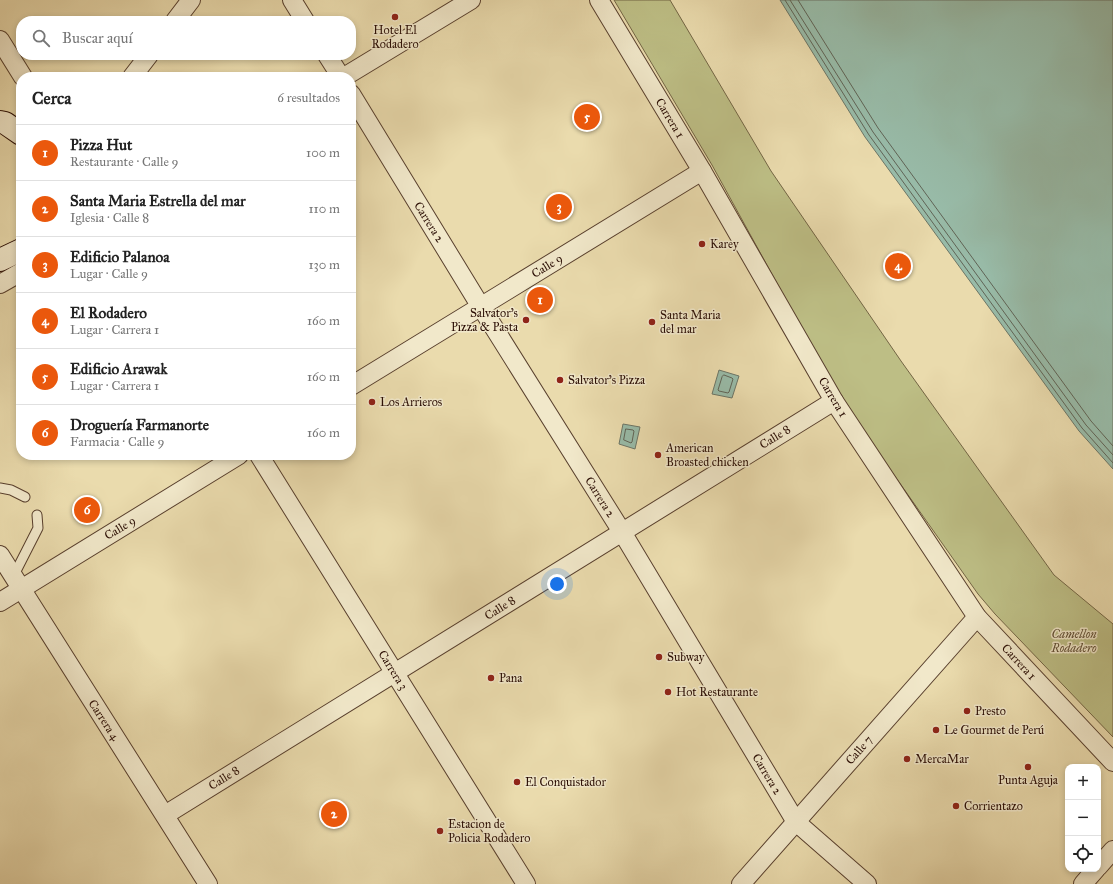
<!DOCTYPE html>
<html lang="es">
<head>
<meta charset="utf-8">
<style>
	:root { --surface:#fff; --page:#f6f6f6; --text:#222; --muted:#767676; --line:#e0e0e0; --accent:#ea580c }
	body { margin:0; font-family:"IM FELL Great Primer",serif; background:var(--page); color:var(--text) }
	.controls { position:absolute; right:12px; bottom:12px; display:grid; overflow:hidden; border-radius:8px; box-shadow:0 2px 6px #0003 }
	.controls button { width:36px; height:36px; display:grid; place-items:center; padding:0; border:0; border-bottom:1px solid var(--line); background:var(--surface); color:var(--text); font:20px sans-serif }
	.you { position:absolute; left:557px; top:584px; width:14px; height:14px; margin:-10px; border:3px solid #fff; border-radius:50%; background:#1a73e8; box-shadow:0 0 0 6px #1a73e833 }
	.badge { display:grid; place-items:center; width:26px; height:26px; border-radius:50%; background:var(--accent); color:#fff; font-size:13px; font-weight:700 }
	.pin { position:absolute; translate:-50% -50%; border:2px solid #fff; box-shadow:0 1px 4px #0006 }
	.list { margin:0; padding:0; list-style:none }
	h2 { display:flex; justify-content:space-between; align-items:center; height:52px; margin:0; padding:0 16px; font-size:17px }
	h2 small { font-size:13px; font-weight:400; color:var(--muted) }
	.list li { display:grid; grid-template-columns:26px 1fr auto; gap:12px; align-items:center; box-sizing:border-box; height:56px; padding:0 16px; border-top:1px solid var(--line) }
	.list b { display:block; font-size:15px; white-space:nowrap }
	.list p { margin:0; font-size:13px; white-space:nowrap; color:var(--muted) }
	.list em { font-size:13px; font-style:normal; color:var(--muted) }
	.icon { flex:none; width:22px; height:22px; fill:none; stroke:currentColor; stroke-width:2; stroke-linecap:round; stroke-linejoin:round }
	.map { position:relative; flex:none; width:1113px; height:884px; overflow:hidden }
	.search { position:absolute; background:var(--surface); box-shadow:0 2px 6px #0003; left:16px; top:16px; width:340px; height:44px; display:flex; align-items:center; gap:10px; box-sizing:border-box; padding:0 14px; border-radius:16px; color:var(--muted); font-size:15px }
	.panel { position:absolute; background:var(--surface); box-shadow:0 2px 6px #0003; left:16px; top:72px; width:340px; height:388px; border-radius:16px }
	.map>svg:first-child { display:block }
	.green { fill:#bdbe85; stroke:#736544 }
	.water { fill:#98bba8; stroke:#6c7566 }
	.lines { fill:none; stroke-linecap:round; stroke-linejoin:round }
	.shore { stroke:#606456; stroke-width:1 }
	.lane-casing { stroke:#59402e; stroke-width:11 }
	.street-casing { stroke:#59402e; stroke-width:20 }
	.secondary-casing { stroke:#290c03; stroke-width:24 }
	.lane { stroke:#f1e8ca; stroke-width:9 }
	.street { stroke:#f1e8ca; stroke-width:18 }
	.secondary { stroke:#f1e8ca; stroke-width:22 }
	.poi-dot { fill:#8f2418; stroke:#f1e8ca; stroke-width:1.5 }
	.labels { text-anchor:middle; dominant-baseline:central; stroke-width:3; stroke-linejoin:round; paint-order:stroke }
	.poi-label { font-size:12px; fill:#290c03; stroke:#f1e8ca; text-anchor:start }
	.street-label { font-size:12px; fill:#290c03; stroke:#f1e8ca }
	.park-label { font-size:12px; font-style:italic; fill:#5d4a30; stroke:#f1e8ca }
</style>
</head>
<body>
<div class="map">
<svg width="1113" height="884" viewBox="0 0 1113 884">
	<rect width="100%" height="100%" fill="#eadbad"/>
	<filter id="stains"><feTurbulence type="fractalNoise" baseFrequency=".005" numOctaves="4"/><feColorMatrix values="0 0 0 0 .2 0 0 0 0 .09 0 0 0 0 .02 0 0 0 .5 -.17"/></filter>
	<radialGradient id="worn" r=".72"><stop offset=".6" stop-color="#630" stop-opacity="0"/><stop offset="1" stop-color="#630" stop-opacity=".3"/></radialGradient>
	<path class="green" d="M614,0H670L771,171L901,361L1054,575L1113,624V737L995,614L978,594L841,400L712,165Z"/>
	<g class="water">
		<path d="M780,0H1113V469L1079,431L865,137Z"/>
		<path d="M719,370L739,376L732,398L712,394Z"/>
		<path d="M623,424L640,427L635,449L619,444Z"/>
	</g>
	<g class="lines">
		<g class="shore">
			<path d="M785,0L869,135L1082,428L1113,463"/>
			<path d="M790,0L873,132L1086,425L1113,455"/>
			<path d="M798,0L878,128L1091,421L1113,446"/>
			<path d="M724,375L732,378L733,379L729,392L728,393L719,391L718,390L722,377Z"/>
			<path d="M626,429L633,430L634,431L632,442L631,443L624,440Z"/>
		</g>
		<g class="lane-casing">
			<g id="lane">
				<path d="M0,488L11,490L25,497"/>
				<path d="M13,577L38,528L37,515"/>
			</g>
		</g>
		<g class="street-casing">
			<g id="street">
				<path d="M292,0L305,21"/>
				<path d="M599,0L702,171L834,401L977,617L1113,762"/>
				<path d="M175,21L191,0"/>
				<path d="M0,40L23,77"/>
				<path d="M327,55L341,77"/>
				<path d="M132,77L149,55"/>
				<path d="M344,77L471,0"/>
				<path d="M351,94L481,307L622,532L796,822L867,884"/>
				<path d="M0,284L21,272"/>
				<path d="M351,386L702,171"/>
				<path d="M259,455L526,884"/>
				<path d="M0,555L208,884"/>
				<path d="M0,602L239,455"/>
				<path d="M165,815L834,401"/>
				<path d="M1098,867L1113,850"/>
				<path d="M741,884L977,617"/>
				<path d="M1083,884L1096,869"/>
			</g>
		</g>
		<g class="secondary-casing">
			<g id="secondary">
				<path d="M0,122L5,123L21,134"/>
				<path d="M0,260L21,250"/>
			</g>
		</g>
		<use href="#lane" class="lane"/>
		<use href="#street" class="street"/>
		<use href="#secondary" class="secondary"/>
	</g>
	<g class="poi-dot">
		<circle cx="395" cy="17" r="4"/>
		<circle cx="702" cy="244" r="4"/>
		<circle cx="526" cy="320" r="4"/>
		<circle cx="652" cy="322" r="4"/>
		<circle cx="560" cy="380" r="4"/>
		<circle cx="372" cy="402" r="4"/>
		<circle cx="658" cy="455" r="4"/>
		<circle cx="659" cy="657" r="4"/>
		<circle cx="491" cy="678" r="4"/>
		<circle cx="668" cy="692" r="4"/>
		<circle cx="967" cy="711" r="4"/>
		<circle cx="936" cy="730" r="4"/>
		<circle cx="907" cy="759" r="4"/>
		<circle cx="1028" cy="767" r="4"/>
		<circle cx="517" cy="782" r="4"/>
		<circle cx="956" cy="806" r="4"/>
		<circle cx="440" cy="831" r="4"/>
	</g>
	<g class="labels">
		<g class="poi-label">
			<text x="395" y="30" text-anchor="middle">Hotel El<tspan x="395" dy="14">Rodadero</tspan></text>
			<text x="710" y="244">Karey</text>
			<text x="518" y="313" text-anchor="end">Salvator's<tspan x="518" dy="14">Pizza &amp; Pasta</tspan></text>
			<text x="660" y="315">Santa Maria<tspan x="660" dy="14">del mar</tspan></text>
			<text x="568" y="380">Salvator's Pizza</text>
			<text x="380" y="402">Los Arrieros</text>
			<text x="666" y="448">American<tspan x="666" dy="14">Broasted chicken</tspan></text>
			<text x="667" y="657">Subway</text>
			<text x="499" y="678">Pana</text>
			<text x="676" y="692">Hot Restaurante</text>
			<text x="975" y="711">Presto</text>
			<text x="944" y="730">Le Gourmet de Perú</text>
			<text x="915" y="759">MercaMar</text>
			<text x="1028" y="780" text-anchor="middle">Punta Aguja</text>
			<text x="525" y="782">El Conquistador</text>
			<text x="964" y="806">Corrientazo</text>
			<text x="448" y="824">Estacion de<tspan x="448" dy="14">Policia Rodadero</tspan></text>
		</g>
		<g class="street-label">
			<text transform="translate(670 118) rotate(59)">Carrera 1</text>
			<text transform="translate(429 222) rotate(58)">Carrera 2</text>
			<text transform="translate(547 266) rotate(-32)">Calle 9</text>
			<text transform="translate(833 397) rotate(59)">Carrera 1</text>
			<text transform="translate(775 437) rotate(-32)">Calle 8</text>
			<text transform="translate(600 497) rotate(58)">Carrera 2</text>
			<text transform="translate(120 528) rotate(-31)">Calle 9</text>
			<text transform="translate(500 608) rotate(-32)">Calle 8</text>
			<text transform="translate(1019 662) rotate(47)">Carrera 1</text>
			<text transform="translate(393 670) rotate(58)">Carrera 3</text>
			<text transform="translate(104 720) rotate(57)">Carrera 4</text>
			<text transform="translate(859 750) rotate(-49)">Calle 7</text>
			<text transform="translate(767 774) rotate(59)">Carrera 2</text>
			<text transform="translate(224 778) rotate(-32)">Calle 8</text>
		</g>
		<g class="park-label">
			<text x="1074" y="634">Camellon<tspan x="1074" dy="14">Rodadero</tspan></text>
		</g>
	</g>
	<rect width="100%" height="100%" filter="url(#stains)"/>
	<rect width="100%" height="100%" fill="url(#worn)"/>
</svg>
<div class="controls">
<button>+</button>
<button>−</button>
<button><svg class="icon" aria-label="locate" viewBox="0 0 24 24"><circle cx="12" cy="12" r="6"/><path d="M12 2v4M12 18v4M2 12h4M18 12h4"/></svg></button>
</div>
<div class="you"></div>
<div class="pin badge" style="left:540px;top:300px">1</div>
<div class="pin badge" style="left:334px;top:814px">2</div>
<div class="pin badge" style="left:559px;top:207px">3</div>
<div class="pin badge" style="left:898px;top:266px">4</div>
<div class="pin badge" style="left:587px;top:117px">5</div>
<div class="pin badge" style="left:87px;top:510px">6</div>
<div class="search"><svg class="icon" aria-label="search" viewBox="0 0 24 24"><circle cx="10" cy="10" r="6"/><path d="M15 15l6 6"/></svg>Buscar aquí</div>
<section class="panel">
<h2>Cerca<small>6 resultados</small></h2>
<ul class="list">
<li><span class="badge">1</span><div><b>Pizza Hut</b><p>Restaurante · Calle 9</p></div><em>100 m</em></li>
<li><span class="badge">2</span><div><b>Santa Maria Estrella del mar</b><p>Iglesia · Calle 8</p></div><em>110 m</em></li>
<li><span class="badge">3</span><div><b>Edificio Palanoa</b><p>Lugar · Calle 9</p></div><em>130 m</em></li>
<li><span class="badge">4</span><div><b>El Rodadero</b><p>Lugar · Carrera 1</p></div><em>160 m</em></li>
<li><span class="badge">5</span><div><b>Edificio Arawak</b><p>Lugar · Carrera 1</p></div><em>160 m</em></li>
<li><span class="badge">6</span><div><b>Droguería Farmanorte</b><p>Farmacia · Calle 9</p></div><em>160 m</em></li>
</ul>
</section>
</div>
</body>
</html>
